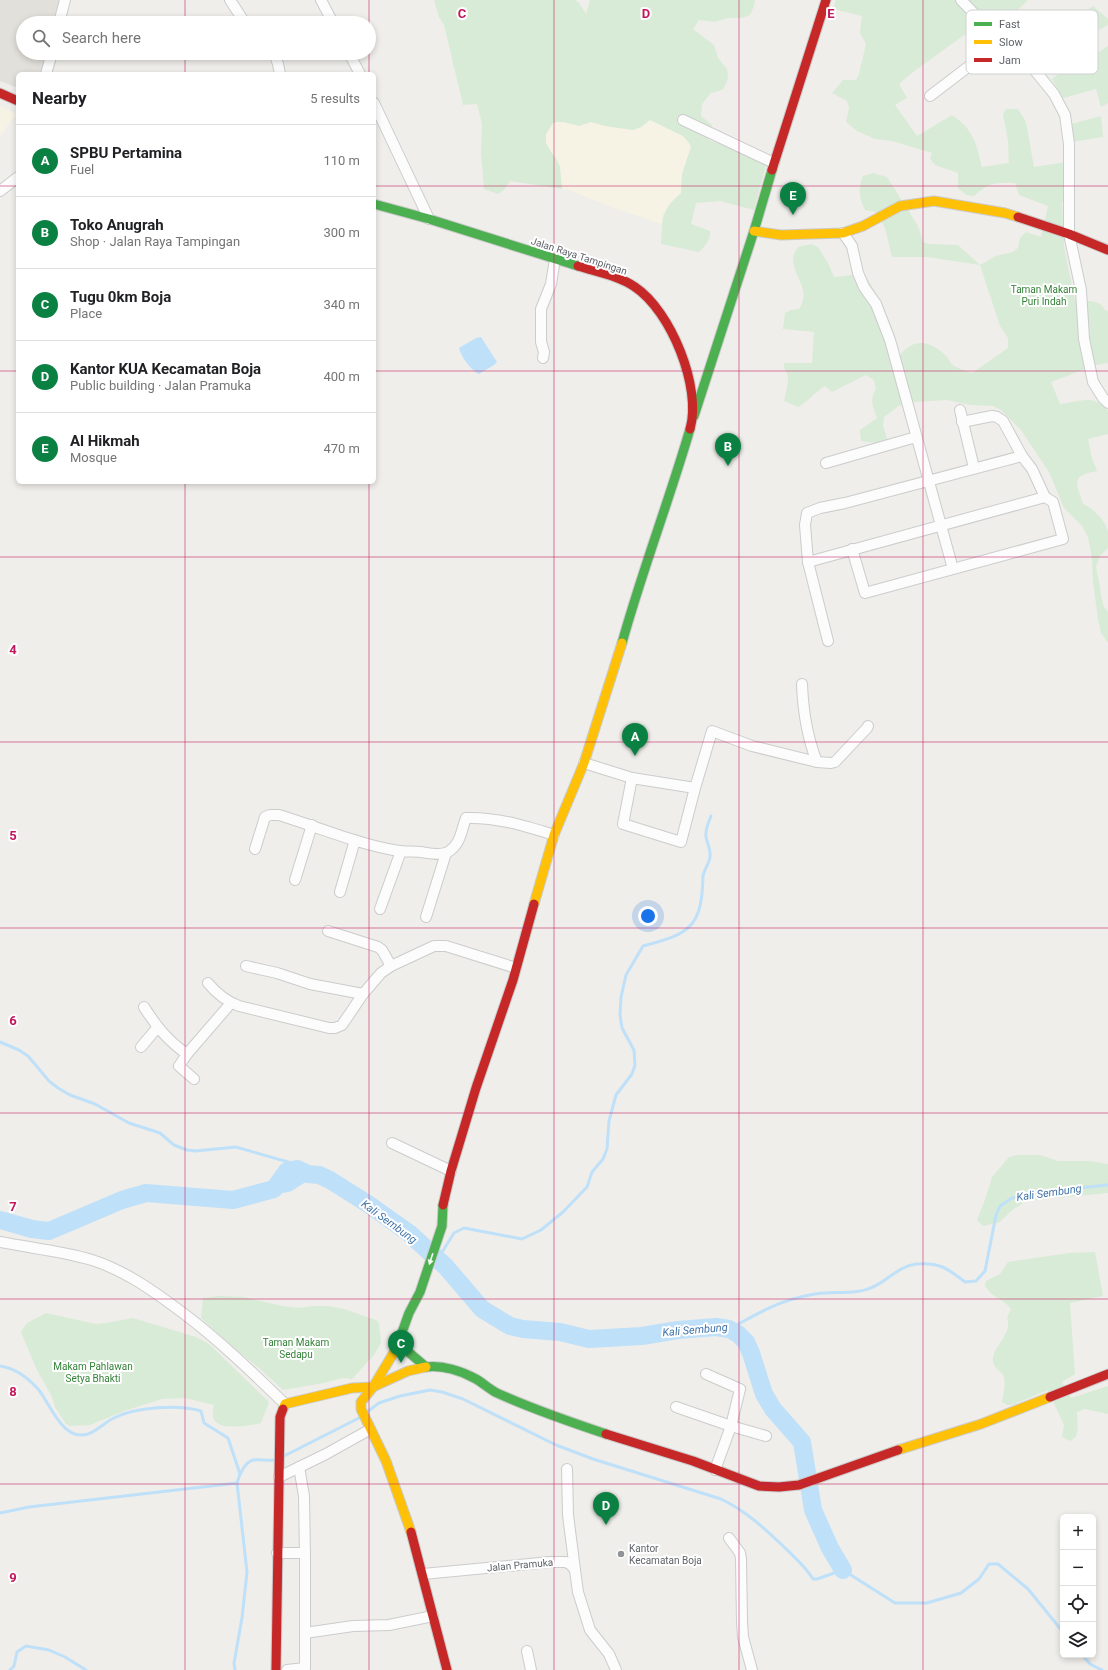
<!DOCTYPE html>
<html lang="en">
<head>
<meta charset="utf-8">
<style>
	:root { --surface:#fff; --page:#f2f2f2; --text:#202124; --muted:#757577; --line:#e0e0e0; --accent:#0b8043 }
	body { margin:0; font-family:Roboto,sans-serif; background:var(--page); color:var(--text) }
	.controls { position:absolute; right:12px; bottom:12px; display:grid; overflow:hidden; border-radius:6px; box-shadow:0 2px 6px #0003 }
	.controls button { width:36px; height:36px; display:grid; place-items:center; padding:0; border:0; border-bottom:1px solid var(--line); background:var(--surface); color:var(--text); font:20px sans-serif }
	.you { position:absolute; left:648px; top:916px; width:14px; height:14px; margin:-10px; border:3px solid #fff; border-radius:50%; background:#1a73e8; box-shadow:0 0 0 6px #1a73e833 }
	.badge { display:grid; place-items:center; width:26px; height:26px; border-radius:50%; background:var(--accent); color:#fff; font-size:13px; font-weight:700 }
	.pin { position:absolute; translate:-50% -33px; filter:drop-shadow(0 1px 2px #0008) }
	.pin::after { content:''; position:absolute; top:21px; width:14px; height:12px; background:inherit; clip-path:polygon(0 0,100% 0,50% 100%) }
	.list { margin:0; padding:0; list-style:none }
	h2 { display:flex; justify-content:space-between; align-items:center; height:52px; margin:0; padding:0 16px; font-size:17px }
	h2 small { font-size:13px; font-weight:400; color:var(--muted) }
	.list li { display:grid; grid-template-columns:26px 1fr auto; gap:12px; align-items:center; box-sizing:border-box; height:72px; padding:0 16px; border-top:1px solid var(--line) }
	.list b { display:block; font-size:15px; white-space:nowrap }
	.list p { margin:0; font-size:13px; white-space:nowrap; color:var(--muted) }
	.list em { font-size:13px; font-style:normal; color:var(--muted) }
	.icon { flex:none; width:22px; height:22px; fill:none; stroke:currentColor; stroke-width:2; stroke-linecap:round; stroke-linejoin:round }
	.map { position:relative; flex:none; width:1108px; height:1670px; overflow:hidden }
	.search { position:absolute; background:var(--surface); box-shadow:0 2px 6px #0003; left:16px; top:16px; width:360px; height:44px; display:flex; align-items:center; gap:10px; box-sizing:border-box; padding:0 14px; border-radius:22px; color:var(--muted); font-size:15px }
	.panel { position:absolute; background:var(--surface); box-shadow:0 2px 6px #0003; left:16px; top:72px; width:360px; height:412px; border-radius:6px }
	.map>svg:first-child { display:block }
	.commercial { fill:#f7f3e4 }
	.education { fill:#e2e0da }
	.green { fill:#d8ebd6 }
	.water { fill:#bfe0f9 }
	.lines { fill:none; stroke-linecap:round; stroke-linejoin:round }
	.stream { stroke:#bfe0f9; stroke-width:3 }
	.canal { stroke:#bfe0f9; stroke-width:11 }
	.river { stroke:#bfe0f9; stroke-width:18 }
	.street-casing { stroke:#cbcccc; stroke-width:12 }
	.fast-casing { stroke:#cacacb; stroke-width:11 }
	.slow-casing { stroke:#cacacb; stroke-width:11 }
	.jam-casing { stroke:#cacacb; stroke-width:11 }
	.street { stroke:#fdfcfc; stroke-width:10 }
	.fast { stroke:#4caf50; stroke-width:9 }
	.slow { stroke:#ffc107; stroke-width:9 }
	.jam { stroke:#c62828; stroke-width:9 }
	.oneway { fill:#f6fbf6 }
	.grid { fill:none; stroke:#c2185b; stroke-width:1; stroke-opacity:0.55 }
	.poi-dot { fill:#919496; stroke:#fff; stroke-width:1.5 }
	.labels { text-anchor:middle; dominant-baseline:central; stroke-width:4; stroke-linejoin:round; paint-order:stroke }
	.street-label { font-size:10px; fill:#5f6368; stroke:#fff }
	.park-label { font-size:10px; fill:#348238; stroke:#fff }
	.poi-label { font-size:10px; fill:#5f6368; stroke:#fff; text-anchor:start }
	.water-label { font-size:11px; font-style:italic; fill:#4174aa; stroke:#fff }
	.key { fill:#fff; stroke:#cfd0d2; stroke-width:1 }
	.key-label { font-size:11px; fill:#5f6368 }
	.grid-label { font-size:13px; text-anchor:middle; font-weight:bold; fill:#c2185b; stroke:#fff; stroke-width:4; stroke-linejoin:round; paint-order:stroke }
</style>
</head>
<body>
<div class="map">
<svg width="1108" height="1670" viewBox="0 0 1108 1670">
	<rect width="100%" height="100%" fill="#efeeea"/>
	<g class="commercial">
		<path d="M0,106L16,114L0,136Z"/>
		<path d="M650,120L683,136L689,143L691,147L682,174L681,193L671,202L662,216V224L614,208L569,190L562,189L560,167L556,158L553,155L546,143V134L553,123L557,122H564L579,126L590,122L605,126L632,130L641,127Z"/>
	</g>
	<path class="education" d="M0,0H61L55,23H23V53H48L43,74H18V88L0,81Z"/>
	<g class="green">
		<path d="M434,0H575L579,3L586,14L590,0H755L754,6L750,15L741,18H727L715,22L699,20L693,29L714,45L718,58L727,69L728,78L725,86L722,90L711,93L702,104L701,116L712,125L708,140L753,156L766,165L754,210L720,201L696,203L691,224L710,231C711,240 705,246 699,252L661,244C663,217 660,212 681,193L682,174L691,147L689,143L683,136L650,120L641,127L633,130L605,126L591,122L579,126L564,122H557L553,123L546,134V143L553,155L556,158L560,167L562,189L510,181L504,190L498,194L484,189L481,154L482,124L477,104L463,105L444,25L439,17Z"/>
		<path d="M836,0H1028L997,30L985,20L913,72L899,84L907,98L895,105L917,136L952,115C974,130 976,143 982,167L1009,163L1008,141L1003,114L1006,109H1018L1026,122L1034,167L1074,161L1075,199L1062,202L1064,246L1075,301C1083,301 1094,300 1100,304C1104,307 1103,310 1108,311V363L1096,365L1051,382L1060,404C1080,402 1093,393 1108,411V434L1088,439L1091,455L1097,471C1070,476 1076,482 1083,504C1093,508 1106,521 1108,532C1108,537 1108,543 1108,548L1100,556L1096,566L1103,605L1108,612V643L1101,633L1098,619L1093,582L1092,558L1088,537L1082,526L1064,508L1049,472L1021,430L1001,410L993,406L971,405L947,400L914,402L898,406L895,409L884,417L883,425L887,440L877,443L861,441L860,430L877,418C873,407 869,399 876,389L874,380L866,375L832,392L825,386C815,392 809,401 798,407L784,401C786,389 792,378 784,368V363H812L814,332L783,329L785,313L791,310L799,309C812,289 793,278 793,258C793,255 796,250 798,247L811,244L818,247L828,263L834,277L852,275L861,268L877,295L893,342L900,355C915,337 931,341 946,356C949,359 951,364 954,366C959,369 966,371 972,373L1008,348V338L1000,326L980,265L927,257H892L885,228L875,212L865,210C859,199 858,187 863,176L873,173L887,177L918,226L923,242L929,244L958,245L980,265L996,256L1013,252L1018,248L1020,238L1026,232L1041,237L1048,206L1019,195L1015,183C996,182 988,183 974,196L966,195L958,188V173L935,165L930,159L932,153L892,141L875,139L857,131L846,122L849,108L847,101L832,93L843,80H856L859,74L866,44L860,33L862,16L833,9Z"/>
		<path d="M1093,6L1108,19V25L1072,44L1068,37L1035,60L1028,53Z"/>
		<path d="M1108,46V103L1101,107L1096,89L1063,98L1052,79L1084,55L1096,54Z"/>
		<path d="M1101,116L1103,137L1072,142L1071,124Z"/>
		<path d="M1017,1155H1040L1058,1161H1090L1108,1164V1193L1026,1201L1011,1211L1000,1222L983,1226L977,1220L986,1197L992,1177L1009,1157Z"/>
		<path d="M1095,1252L1103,1296L1070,1303L1075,1374L1062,1382L1071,1398L1108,1386V1414L1085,1409L1077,1412C1077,1422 1081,1437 1070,1441L1062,1437L1064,1425L1048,1390L1012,1405H1007L1002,1402C1003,1395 1006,1384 1004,1377C1002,1370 991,1369 993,1357C996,1343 1013,1333 1007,1317L1011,1309C1003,1298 992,1298 985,1286L986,1281L1000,1274L1008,1262L1069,1253Z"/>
		<path d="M219,1296L243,1297L282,1306L299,1308L313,1306H328L344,1309L376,1320L379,1323L381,1343L374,1355L352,1379L342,1378L324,1383L283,1390L259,1368L233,1347L201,1318L203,1298Z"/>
		<path d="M46,1313L96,1324L106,1323L133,1318L196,1337L209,1344L269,1402L261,1423C251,1425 223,1431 215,1421C211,1416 213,1410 214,1405L185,1398L162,1399L124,1411L90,1425L70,1426L66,1424L55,1407L52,1397L36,1368L21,1332L27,1323Z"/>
	</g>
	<path class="water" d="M481,337L497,362L494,365L479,374C471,371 461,356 459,348L476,338Z"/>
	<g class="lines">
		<g class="stream">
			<path d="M0,1042L19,1050L28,1056L49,1081L58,1088L70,1095L95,1104L129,1123L160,1133L174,1145L187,1150L195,1151L236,1147L295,1164L297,1169"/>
			<path d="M439,1257L454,1233L464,1228L522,1239L541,1230L563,1212L587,1187L592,1172L603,1159L607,1149L609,1121L616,1095L632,1074L635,1065L634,1050L622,1028L620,1015L621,997L626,975L643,946C690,934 702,927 703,876C704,869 710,863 710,856C711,850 707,843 706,837C705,830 708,823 711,816"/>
			<path d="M729,1329C752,1317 776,1302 801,1297C809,1295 817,1293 825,1293C841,1292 858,1294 873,1287C887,1281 899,1266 916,1264C939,1262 947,1268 965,1282L976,1281L985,1271L996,1215L1000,1206L1012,1198L1058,1190L1108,1185"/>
			<path d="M0,1366C15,1368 28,1378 38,1389C49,1402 60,1434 80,1435C93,1436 103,1423 114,1418C135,1407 179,1404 201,1411L204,1423L228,1438L240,1474"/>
			<path d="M367,1412L379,1403L400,1396L430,1390L442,1392L463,1399L556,1445L593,1459L721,1499C746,1511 764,1528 783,1546C794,1557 805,1566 813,1579H817L843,1570L895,1603H927L961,1593L979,1579L989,1564H998L1028,1589L1063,1632"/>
			<path d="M284,1456L359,1418"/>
			<path d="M0,1513L29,1507L237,1483"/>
			<path d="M1082,1655L1090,1664L1102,1670"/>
			<path d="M10,1670L14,1666L17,1652L26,1646L49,1650L65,1657L86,1670"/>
			<path d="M235,1670L234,1663L242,1618L247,1572L237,1483C239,1475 245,1462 253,1460C260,1459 268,1461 275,1460"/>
		</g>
		<path class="canal" d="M274,1189L289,1186L308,1174"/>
		<path class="river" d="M0,1220L32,1229L49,1231L122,1200L146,1193L233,1200L274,1189L287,1171L297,1169L308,1174L319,1175L330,1180L368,1204L409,1233L446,1267L482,1309L510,1326L523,1329L560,1332L589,1339L642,1336L678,1330L716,1327L729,1329L738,1334L746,1342L751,1353L764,1394L773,1409L802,1442L813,1510L830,1548L843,1570"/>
		<g class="street-casing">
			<g id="street">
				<path d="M230,0L245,23"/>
				<path d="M321,0L333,23"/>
				<path d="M961,0L997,37L1028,62L1054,94L1065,115L1069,144V234L1081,290L1084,339L1093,382L1103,398L1108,403"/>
				<path d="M59,23L65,0"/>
				<path d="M274,53L278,64L280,74"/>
				<path d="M349,53L360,74"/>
				<path d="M46,74L52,53"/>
				<path d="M930,96L1002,41"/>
				<path d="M374,103L429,219"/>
				<path d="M683,120L774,163"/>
				<path d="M0,191L18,177"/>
				<path d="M843,233L852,246L858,273L864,287L876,304L890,340L953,569"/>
				<path d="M543,358L544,352L541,342V309L551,284L555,259"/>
				<path d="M960,410L974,468"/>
				<path d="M826,463L916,437"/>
				<path d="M852,549L865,593L1063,539L1053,502L1045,497L1032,469L1022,456L1003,421L997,417L992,416L962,422"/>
				<path d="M808,562L805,525L807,513L820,508L845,503L1022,456"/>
				<path d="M828,641L808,562L1045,497"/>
				<path d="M817,762L831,763L835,762L867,728L868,726"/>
				<path d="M584,763L632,778L695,788L712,731L752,746L817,762C807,737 803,710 802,684"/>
				<path d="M632,778L623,824L681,842L695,788"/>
				<path d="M255,849L265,817L270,815H279C318,827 360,845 399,851C406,852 414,851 421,852C428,853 440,856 448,852C461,844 461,831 466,818C497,817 525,826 554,835"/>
				<path d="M295,880L312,825"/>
				<path d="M340,892L355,840"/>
				<path d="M380,909L401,851"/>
				<path d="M426,917L446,853"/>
				<path d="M328,931L378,947L382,950L391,966"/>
				<path d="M246,966L277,973L310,984L363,994"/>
				<path d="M208,983C216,993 226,1001 239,1006L329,1028H335L342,1025L363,994L381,973L391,966L434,946H446L516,968"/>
				<path d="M144,1007C156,1026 168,1041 187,1054"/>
				<path d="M141,1047L157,1028"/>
				<path d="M194,1079L179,1066L187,1054L231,1003"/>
				<path d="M392,1143L451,1171"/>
				<path d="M0,1242C30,1248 62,1251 92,1260C126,1271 155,1292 183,1313C220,1341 252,1372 285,1404"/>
				<path d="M706,1374L740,1389L731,1426L715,1470"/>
				<path d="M676,1407L731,1426L766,1436"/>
				<path d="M567,1469L568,1515L575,1570"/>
				<path d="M279,1477L326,1454L369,1430"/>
				<path d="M729,1538L740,1553L741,1559L742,1622L743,1637L752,1670"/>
				<path d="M277,1553H305"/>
				<path d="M423,1574L550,1562H566L571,1565L575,1570L578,1592L590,1630L609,1654L616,1670"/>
				<path d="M305,1633L353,1626L389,1625L433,1616"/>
				<path d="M527,1651L531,1670"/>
				<path d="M287,1670L305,1668V1557L304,1496L299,1467"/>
			</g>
		</g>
		<g class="fast-casing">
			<g id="fast">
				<path d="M374,204L429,219L578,266"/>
				<path d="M694,416L754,231L772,170"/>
				<path d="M622,643C642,571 669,501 690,429"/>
				<path d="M399,1344L426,1367C443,1365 462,1371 476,1379C483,1383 489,1389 497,1393C532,1409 570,1422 606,1434"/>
				<path d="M396,1349L409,1313L420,1292L442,1226L443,1205"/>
			</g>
		</g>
		<g class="slow-casing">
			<g id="slow">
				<path d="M754,231L781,235L843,233L863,226L900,206L934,201L1005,213L1018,217"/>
				<path d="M534,904L554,835L584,763L622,643"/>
				<path d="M396,1349L373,1387L361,1402V1409L386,1461L411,1532"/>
				<path d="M283,1409L285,1404L352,1388L373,1387L408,1371L426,1367"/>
				<path d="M898,1450L981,1424L1050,1397"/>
			</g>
		</g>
		<g class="jam-casing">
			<g id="jam">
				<path d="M0,93L18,101"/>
				<path d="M772,170L826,0"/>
				<path d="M1018,217L1069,234L1108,250"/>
				<path d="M578,266C597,272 619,276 635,287C671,311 702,388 690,429"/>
				<path d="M443,1205L451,1171L476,1088L513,980L534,904"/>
				<path d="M1050,1397L1108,1374"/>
				<path d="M606,1434L693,1461L759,1486L779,1487L799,1485L898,1450"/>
				<path d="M411,1532L447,1670"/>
				<path d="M276,1670L280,1417L283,1409"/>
			</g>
		</g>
		<use href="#street" class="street"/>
		<use href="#fast" class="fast"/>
		<use href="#slow" class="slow"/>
		<use href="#jam" class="jam"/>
	</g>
	<defs><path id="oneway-solid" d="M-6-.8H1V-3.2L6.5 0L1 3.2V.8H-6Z"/></defs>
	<use class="oneway" href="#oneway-solid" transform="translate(431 1259) rotate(108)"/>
	<path class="grid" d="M185,0V23M369,0V74M554,0V1670M739,0V1670M923,0V1670M185,53V74M0,186H18M374,186H1108M0,371H18M374,371H1108M185,482V1670M369,482V1670M0,557H1108M0,742H1108M0,928H1108M0,1113H1108M0,1299H1108M0,1484H1108"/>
	<circle class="poi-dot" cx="621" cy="1554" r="4"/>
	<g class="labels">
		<g class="street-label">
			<text transform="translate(579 256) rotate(18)">Jalan Raya Tampingan</text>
			<text transform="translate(520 1565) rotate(-5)">Jalan Pramuka</text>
		</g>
		<g class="park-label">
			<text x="1044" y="289">Taman Makam<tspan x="1044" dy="12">Puri Indah</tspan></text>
			<text x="296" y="1342">Taman Makam<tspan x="296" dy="12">Sedapu</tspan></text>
			<text x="93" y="1366">Makam Pahlawan<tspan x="93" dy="12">Setya Bhakti</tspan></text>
		</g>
		<g class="poi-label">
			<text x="629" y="1548">Kantor<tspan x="629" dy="12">Kecamatan Boja</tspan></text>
		</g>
		<g class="water-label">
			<text transform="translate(1049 1193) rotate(-8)">Kali Sembung</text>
			<text transform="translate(389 1222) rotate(36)">Kali Sembung</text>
			<text transform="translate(695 1330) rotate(-5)">Kali Sembung</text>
		</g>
	</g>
	<rect x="966" y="10" width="132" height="64" rx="6" class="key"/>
	<rect x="974" y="22" width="18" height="4" fill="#4caf50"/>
	<rect x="974" y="40" width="18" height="4" fill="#ffc107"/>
	<rect x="974" y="58" width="18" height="4" fill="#c62828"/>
	<g class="key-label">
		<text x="999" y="28">Fast</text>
		<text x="999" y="46">Slow</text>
		<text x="999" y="64">Jam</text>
	</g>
	<g class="grid-label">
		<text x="462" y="18">C</text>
		<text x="646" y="18">D</text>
		<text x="831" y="18">E</text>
		<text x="13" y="654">4</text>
		<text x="13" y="840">5</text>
		<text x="13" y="1025">6</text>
		<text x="13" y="1211">7</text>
		<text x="13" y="1396">8</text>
		<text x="13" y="1582">9</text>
	</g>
</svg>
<div class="controls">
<button>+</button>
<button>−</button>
<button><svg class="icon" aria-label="locate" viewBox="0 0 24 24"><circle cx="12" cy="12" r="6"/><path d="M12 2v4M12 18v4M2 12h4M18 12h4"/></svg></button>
<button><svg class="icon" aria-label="layers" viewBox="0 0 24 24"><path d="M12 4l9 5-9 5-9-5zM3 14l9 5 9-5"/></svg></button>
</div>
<div class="you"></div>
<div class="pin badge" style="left:635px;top:756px">A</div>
<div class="pin badge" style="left:728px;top:466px">B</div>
<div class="pin badge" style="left:401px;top:1363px">C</div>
<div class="pin badge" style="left:606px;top:1525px">D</div>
<div class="pin badge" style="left:793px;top:215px">E</div>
<div class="search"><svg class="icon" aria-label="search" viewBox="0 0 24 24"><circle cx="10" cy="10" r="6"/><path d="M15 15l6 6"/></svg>Search here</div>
<section class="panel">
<h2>Nearby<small>5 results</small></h2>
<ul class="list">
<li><span class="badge">A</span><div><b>SPBU Pertamina</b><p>Fuel</p></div><em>110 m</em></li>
<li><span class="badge">B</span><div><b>Toko Anugrah</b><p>Shop · Jalan Raya Tampingan</p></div><em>300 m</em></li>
<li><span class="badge">C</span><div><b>Tugu 0km Boja</b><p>Place</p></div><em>340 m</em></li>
<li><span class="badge">D</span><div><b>Kantor KUA Kecamatan Boja</b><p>Public building · Jalan Pramuka</p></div><em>400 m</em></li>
<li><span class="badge">E</span><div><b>Al Hikmah</b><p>Mosque</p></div><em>470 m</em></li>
</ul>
</section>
</div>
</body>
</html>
